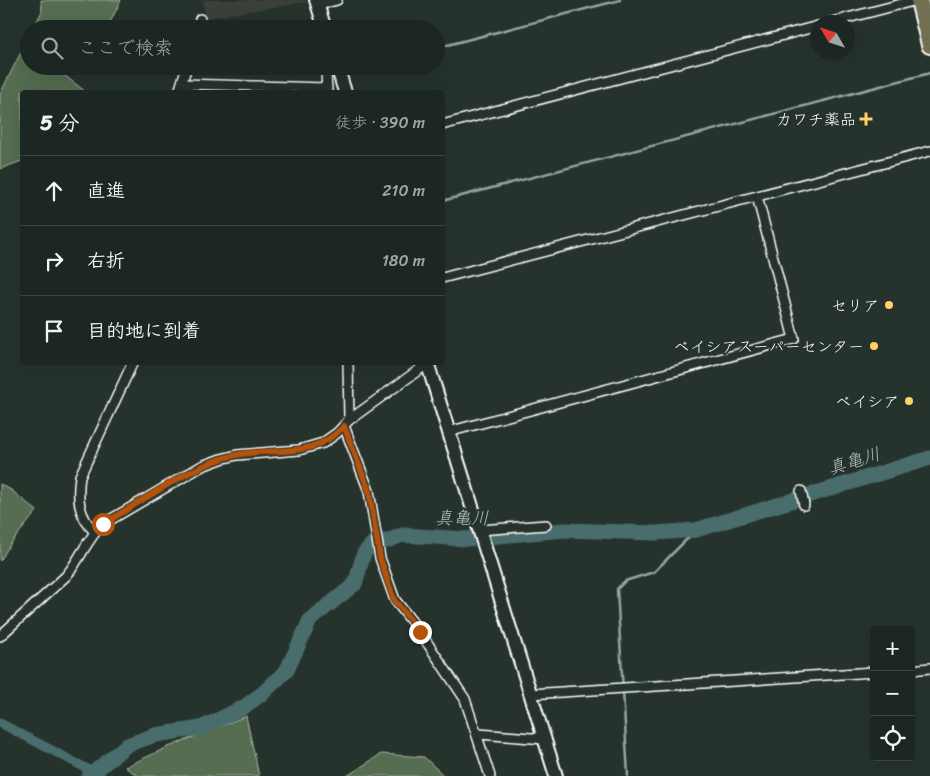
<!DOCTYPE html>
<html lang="ja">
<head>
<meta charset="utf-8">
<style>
	:root { --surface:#1c2622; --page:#252e2a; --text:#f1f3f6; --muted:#a0a5a5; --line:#3a4340 }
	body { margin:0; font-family:Sriracha,"Klee One",sans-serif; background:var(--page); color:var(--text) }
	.controls { position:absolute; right:15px; bottom:15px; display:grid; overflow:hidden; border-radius:5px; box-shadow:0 5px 20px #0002 }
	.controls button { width:45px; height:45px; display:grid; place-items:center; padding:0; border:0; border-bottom:1px solid var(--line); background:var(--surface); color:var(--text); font:25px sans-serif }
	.compass { position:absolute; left:810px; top:15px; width:45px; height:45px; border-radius:50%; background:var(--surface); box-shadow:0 5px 20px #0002; rotate:309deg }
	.stop { position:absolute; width:15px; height:15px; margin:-11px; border:4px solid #b45309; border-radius:50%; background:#fff }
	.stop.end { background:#b45309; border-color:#fff; box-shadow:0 1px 5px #0008 }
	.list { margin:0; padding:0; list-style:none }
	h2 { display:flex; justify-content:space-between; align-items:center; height:65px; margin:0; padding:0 20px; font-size:21px }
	h2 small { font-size:16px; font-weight:400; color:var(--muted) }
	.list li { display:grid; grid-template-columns:32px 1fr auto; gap:15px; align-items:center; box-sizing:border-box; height:70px; padding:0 20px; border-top:1px solid var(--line) }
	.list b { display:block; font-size:19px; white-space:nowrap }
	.list em { font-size:16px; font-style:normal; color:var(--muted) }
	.icon { flex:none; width:28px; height:28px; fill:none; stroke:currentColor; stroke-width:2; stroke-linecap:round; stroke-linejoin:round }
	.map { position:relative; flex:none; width:930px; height:776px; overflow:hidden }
	.search { position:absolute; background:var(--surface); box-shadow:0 5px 20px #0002; left:20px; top:20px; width:425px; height:55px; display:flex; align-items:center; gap:12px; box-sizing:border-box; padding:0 18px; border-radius:28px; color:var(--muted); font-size:19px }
	.panel { position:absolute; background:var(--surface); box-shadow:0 5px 20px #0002; left:20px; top:90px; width:425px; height:275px; border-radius:5px }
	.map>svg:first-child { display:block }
	.built { fill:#3a403a }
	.green { fill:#576d51; stroke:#abb6a8 }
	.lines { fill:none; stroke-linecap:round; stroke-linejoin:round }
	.stream { stroke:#92a7a7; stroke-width:2.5 }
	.canal { stroke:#496d6d; stroke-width:9 }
	.river { stroke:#496d6d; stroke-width:15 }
	.street-casing { stroke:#fff; stroke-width:12 }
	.secondary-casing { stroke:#fff; stroke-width:16 }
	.highway-casing { stroke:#fff; stroke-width:20 }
	.street { stroke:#26332d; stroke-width:9 }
	.secondary { stroke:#26332d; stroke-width:12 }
	.highway { stroke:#716f52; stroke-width:16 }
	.route { stroke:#b45309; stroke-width:6 }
	.poi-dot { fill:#ffd166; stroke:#26332d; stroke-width:2 }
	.labels { text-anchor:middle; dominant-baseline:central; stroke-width:4; stroke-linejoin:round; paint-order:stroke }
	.poi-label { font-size:16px; fill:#fff; stroke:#26332d; text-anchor:end }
	.water-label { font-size:18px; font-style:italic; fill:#adbdbd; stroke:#26332d }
</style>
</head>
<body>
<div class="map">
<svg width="930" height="776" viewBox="0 0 930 776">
	<rect width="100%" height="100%" fill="#26332d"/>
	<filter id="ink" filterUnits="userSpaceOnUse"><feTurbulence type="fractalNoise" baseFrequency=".02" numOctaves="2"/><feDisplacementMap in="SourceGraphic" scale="10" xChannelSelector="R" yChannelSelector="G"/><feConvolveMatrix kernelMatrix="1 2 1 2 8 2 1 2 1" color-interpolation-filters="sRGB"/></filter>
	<g filter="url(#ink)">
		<path class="built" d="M203,0H305L306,2L205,18Z"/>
		<g class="green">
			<path d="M41,0H121L107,29H33L42,11Z"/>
			<path d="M29,36V66H72L64,75L86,92H22V161L0,169V94Z"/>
			<path d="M0,484L11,490L37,511L11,543L0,561Z"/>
			<path d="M246,716L259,776H138L125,767L166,748Z"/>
			<path d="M381,754L424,757L444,776H347Z"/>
		</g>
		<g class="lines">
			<g class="stream">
				<path d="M436,48L620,0"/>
				<path d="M347,75L351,71L369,66"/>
				<path d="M442,201L930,73"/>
				<path d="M628,776L617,589L625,581L654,572L696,530"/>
			</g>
			<path class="canal" d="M0,723L101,776"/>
			<path class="river" d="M89,776L127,745L155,735L201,728L244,707L263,693L287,670L310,620L355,584L364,553L374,542L387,541L402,535L466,539L564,530L656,533L696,530L930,458"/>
			<g class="street-casing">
				<g id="street">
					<path d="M318,5L337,0"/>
					<path d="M832,22L917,0"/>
					<path d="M197,29L200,19"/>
					<path d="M182,84L327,88"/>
					<path d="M179,92L187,66"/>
					<path d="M327,92L326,71L337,67"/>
					<path d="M442,125L818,26"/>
					<path d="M442,278L930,151"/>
					<path d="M348,362L349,420"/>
					<path d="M344,426L369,491L380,558L395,600L420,632L465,699L490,776"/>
					<path d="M448,432L794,339L757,196"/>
					<path d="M801,491L804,505"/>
					<path d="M480,530L546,525"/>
					<path d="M95,532C78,516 77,498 80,476L133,362"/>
					<path d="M0,636L66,576C80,560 87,538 103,524L202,466L221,459L237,455L299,450L323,443L337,433L349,420L427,364"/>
					<path d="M911,670L930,668"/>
					<path d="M530,694L874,672"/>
					<path d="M478,734L545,739"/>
				</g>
			</g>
			<g class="secondary-casing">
				<g id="secondary">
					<path d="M316,0L325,29"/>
					<path d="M337,66L345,92"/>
					<path d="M427,362L556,776"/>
				</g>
			</g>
			<g class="highway-casing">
				<path id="highway" d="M919,0L930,45"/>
			</g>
			<use href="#street" class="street"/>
			<use href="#secondary" class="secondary"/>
			<use href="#highway" class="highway"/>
		</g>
	</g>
	<g class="lines" filter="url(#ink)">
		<path class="route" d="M103,524C139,503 197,462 236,455C276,447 313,460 344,426L369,491L380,558L394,600L420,632"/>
	</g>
	<g class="poi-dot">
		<path d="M863.5 111.5h5v5h5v5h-5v5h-5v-5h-5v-5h5z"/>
		<circle cx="889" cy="305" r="5"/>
		<circle cx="874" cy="346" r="5"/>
		<circle cx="909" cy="401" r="5"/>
	</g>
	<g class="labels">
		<g class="poi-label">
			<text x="856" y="119">カワチ薬品</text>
			<text x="879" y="305">セリア</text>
			<text x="864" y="346">ベイシアスーパーセンター</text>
			<text x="899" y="401">ベイシア</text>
		</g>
		<g class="water-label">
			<text transform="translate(854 461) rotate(-17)">真亀川</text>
			<text x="462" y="518">真亀川</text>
		</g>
	</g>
</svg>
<div class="controls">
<button>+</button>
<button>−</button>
<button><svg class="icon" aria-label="locate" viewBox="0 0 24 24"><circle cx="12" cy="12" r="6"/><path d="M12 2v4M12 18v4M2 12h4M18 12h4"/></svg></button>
</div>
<svg class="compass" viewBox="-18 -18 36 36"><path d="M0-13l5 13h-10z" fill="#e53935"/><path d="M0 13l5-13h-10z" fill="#a0a5a5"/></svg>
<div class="stop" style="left:103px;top:524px"></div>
<div class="stop end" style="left:420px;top:632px"></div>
<div class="search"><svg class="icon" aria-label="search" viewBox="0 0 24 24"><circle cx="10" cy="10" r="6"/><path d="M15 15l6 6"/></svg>ここで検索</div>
<section class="panel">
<h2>5 分<small>徒歩 · 390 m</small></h2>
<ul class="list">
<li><svg class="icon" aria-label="ahead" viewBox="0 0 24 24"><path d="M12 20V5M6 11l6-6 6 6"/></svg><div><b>直進</b></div><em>210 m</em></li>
<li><svg class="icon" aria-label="right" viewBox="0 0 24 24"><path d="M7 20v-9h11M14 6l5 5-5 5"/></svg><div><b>右折</b></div><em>180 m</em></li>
<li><svg class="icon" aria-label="arrive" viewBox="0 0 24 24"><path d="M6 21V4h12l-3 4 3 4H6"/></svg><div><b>目的地に到着</b></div></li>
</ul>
</section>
</div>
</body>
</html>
